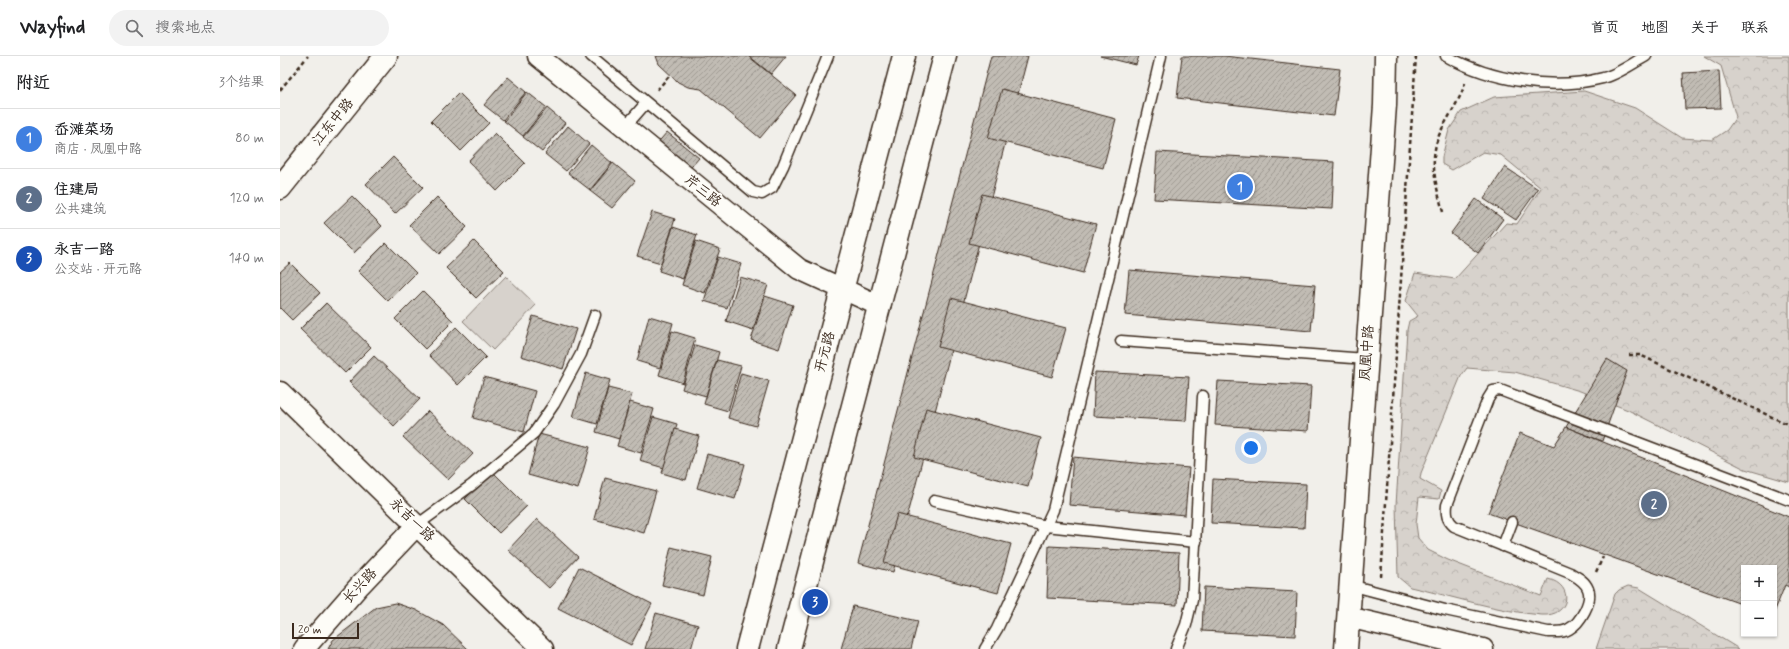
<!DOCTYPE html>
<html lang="zh">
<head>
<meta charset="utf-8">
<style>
	:root { --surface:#fff; --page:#f2f2f2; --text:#202124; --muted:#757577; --line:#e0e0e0; --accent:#d1495b }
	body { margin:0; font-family:Mynerve,"LXGW WenKai TC",sans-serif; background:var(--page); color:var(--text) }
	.controls { position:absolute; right:12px; bottom:12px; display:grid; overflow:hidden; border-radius:0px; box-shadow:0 1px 3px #0004 }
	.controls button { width:36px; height:36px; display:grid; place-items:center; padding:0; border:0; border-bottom:1px solid var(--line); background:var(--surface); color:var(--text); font:20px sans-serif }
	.scale { position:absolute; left:12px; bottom:10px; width:67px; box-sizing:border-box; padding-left:4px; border:2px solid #3b2a1e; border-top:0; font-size:11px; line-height:14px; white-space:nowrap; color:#3b2a1e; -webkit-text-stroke:3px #fdfcf7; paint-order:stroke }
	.you { position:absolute; left:971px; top:392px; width:14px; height:14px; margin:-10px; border:3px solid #fff; border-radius:50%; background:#1a73e8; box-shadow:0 0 0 6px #1a73e833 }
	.badge { display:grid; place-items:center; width:26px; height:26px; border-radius:50%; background:var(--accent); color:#fff; font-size:13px; font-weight:700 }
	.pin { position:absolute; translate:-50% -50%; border:2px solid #fff; box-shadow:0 1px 4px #0006 }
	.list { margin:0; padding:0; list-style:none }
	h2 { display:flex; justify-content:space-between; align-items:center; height:52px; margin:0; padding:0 16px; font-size:17px }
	h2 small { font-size:13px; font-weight:400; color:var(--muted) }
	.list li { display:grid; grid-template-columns:26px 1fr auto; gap:12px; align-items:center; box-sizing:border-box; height:60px; padding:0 16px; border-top:1px solid var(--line) }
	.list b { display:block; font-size:15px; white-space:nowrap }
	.list p { margin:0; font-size:13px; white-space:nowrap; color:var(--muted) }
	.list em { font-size:13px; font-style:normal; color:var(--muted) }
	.icon { flex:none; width:22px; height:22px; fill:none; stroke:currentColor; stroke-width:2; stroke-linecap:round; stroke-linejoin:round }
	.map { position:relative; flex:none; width:1509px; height:593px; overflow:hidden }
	header { display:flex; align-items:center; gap:24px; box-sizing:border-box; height:56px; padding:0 20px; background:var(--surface); border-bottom:1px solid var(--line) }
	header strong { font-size:19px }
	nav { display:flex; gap:22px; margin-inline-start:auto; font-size:14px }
	.search { width:280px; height:36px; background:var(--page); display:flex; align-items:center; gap:10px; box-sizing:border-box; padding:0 14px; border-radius:22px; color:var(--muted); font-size:15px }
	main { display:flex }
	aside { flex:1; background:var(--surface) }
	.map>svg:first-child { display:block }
	.forest { fill:url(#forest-crowns); stroke:#897e75 }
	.pitch { fill:#d7d2cc; stroke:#897e75 }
	.building { fill:url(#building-hatch); stroke:#3b2a1e }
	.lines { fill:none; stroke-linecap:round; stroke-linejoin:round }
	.service-casing { stroke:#3b2a1e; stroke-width:13 }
	.minor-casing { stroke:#3b2a1e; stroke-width:23 }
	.tertiary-casing { stroke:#3b2a1e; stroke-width:25 }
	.secondary-casing { stroke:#3b2a1e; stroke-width:25 }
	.path { stroke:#3b2a1e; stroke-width:2.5; stroke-dasharray:4 3; stroke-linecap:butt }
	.service { stroke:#fdfcf7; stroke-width:10 }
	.minor { stroke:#fdfcf7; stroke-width:20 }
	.tertiary { stroke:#fdfcf7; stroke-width:22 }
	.secondary { stroke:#fdfcf7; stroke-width:22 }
	.labels { text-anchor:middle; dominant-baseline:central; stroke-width:4; stroke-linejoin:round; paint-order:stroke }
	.street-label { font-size:14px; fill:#3b2a1e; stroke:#fdfcf7 }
</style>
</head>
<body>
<header>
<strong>Wayfind</strong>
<div class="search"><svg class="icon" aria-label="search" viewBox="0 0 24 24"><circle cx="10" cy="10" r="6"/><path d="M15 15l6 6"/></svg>搜索地点</div>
<nav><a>首页</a><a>地图</a><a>关于</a><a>联系</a></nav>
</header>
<main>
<aside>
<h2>附近<small>3个结果</small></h2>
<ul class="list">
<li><span class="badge" style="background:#3f7fe0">1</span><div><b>岙滩菜场</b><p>商店 · 凤凰中路</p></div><em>80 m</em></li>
<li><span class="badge" style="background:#5c6f8a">2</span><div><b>住建局</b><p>公共建筑</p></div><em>120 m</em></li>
<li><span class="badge" style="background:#1a4fb4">3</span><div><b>永吉一路</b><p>公交站 · 开元路</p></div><em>140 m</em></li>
</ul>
</aside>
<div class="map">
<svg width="1509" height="593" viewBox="0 0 1509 593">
	<defs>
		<pattern id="forest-crowns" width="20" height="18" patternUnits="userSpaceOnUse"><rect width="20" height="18" fill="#d7d2cc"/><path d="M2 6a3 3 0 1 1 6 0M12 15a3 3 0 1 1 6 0" fill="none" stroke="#b9b4af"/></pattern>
		<pattern id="building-hatch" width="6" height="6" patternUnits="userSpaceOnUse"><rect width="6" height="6" fill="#c1bcb4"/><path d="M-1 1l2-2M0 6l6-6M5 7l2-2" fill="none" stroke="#9e9992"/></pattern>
	</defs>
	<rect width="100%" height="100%" fill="#f1efea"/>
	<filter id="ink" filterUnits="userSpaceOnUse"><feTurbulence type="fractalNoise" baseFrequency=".025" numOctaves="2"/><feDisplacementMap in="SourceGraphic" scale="8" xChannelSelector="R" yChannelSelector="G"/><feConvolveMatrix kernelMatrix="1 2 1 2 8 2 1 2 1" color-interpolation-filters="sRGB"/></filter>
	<g filter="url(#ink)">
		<g class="forest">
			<path d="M1424,0H1509V426L1465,413L1348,354L1300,335L1235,316L1187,312L1181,320L1141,417L1140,423L1161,435L1159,443L1139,441L1136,468L1138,482L1148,494L1168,504L1261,540L1268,523C1295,529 1290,561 1262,559C1220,556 1172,540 1130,531L1118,521L1116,449L1127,274L1129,265L1138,260L1126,245L1135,217L1175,223L1226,167L1237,168L1261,132L1221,99L1203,96L1172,114L1162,108V101L1169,74L1181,56L1214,41L1304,35L1355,52L1402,82L1432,84L1447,74L1456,61L1441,10Z"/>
			<path d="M1348,530L1359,532L1459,593H1316L1335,538L1339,534Z"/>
		</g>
		<path class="pitch" d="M226,220L256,249L213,294L183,265Z"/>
		<g class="building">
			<path d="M376,0H468L516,39L480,82L421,33L408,31L398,26L379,8Z"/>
			<path d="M469,0H506L491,18Z"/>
			<path d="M711,0H748L613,516L578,507Z"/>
			<path d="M820,0H859L856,9Z"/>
			<path d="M902,0H944L1060,13L1054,60L897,42Z"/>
			<path d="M1439,15L1441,52L1405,53L1403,17Z"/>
			<path d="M228,21L246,36L223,64L204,49Z"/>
			<path d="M722,33L836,63L823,112L708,82Z"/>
			<path d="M247,36L266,51L243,80L224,65Z"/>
			<path d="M179,37L209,67L181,95L151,65Z"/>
			<path d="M267,52L285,67L262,96L243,81Z"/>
			<path d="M288,70L309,88L286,115L265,98Z"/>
			<path d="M387,76L419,102L406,117L375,90Z"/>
			<path d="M215,77L245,107L217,135L188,105Z"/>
			<path d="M311,89L332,107L310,134L288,117Z"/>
			<path d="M877,96L1054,106L1052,153L874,143Z"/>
			<path d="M113,101L143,131L115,158L86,128Z"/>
			<path d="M333,107L355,125L332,152L310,135Z"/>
			<path d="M1225,111L1258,133L1236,164L1204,143Z"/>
			<path d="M702,138L816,168L803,217L689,187Z"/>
			<path d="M72,140L102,170L74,197L44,167Z"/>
			<path d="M157,141L187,171L159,198L129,169Z"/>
			<path d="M1196,143L1223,163L1198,197L1171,177Z"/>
			<path d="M372,156L395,163L381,207L357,200Z"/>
			<path d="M393,171L417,179L403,223L379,215Z"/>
			<path d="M194,185L224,215L196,242L166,212Z"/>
			<path d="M416,185L440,193L425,237L402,229Z"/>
			<path d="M106,187L136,217L108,245L78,215Z"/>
			<path d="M438,201L461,208L447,252L424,245Z"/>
			<path d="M10,207L40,237L12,264L0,252V216Z"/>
			<path d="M849,214L1035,229L1031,275L845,259Z"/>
			<path d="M460,221L488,229L473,274L446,265Z"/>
			<path d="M143,235L173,265L145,293L115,263Z"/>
			<path d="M485,240L513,249L499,293L471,284Z"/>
			<path d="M671,242L786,272L772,321L658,291Z"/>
			<path d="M46,247L91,291L65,317L20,273Z"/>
			<path d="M253,260L296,273L283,313L241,300Z"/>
			<path d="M369,260L393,267L380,312L357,305Z"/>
			<path d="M176,271L206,301L178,329L149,299Z"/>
			<path d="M392,275L415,282L403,327L379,319Z"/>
			<path d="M415,289L439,296L426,340L402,333Z"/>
			<path d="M94,300L140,343L114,370L69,326Z"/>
			<path d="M1327,303L1347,315L1322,385L1286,371Z"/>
			<path d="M437,304L461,310L448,355L424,348Z"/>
			<path d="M815,316L909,321L906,365L813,360Z"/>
			<path d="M306,317L330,324L317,368L293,361Z"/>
			<path d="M461,317L489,325L476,370L448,362Z"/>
			<path d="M204,321L255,335L244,376L193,362Z"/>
			<path d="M938,325L1031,330L1028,375L935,369Z"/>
			<path d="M328,332L352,338L339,383L316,376Z"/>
			<path d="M350,346L374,353L361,397L337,390Z"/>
			<path d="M646,352L761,382L748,431L634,401Z"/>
			<path d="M148,355L193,398L168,424L123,381Z"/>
			<path d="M373,361L397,368L384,412L360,405Z"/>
			<path d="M1286,371L1509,461V531L1505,529L1494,557V512H1464V549L1208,457L1240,377L1274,390Z"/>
			<path d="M395,373L419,380L406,424L382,417Z"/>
			<path d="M259,378L310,391L298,433L248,419Z"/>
			<path d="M427,398L465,408L455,443L417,432Z"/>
			<path d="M793,401L909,412L905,459L789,449Z"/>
			<path d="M213,416L247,450L219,477L185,443Z"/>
			<path d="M325,422L376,435L364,477L314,463Z"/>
			<path d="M933,423L1026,428L1024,472L931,467Z"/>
			<path d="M617,458L731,488L718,537L604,507Z"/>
			<path d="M257,463L298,501L269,532L228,494Z"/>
			<path d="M769,490L899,497L897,549L767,542Z"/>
			<path d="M391,491L432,501L423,539L382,529Z"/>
			<path d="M299,511L372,548L351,589L278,552Z"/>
			<path d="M924,531L1017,536L1015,580L922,575Z"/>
			<path d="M115,547L136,554L163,569L188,593H48L53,584L96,551Z"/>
			<path d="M573,550L638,565L631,593H561Z"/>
			<path d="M376,557L418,569L411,593H365Z"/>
		</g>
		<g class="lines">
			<g class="service-casing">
				<g id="service">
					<path d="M311,0L473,136L482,138L492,132L503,110L548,0"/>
					<path d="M1166,0C1212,25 1272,35 1323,22C1337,19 1353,7 1366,0"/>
					<path d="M345,71L366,47"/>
					<path d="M841,285L1086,303"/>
					<path d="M654,445L766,470L916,486"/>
					<path d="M137,469L192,429L254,377L274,348L301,298L315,259"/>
					<path d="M1223,490L1232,466"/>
					<path d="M1070,529L1165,554L1268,576C1275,576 1283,577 1289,573C1300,567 1313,545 1308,533C1305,525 1297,521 1290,517L1174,470C1167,464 1166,458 1167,449L1208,343L1213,335L1220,334L1509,444"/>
					<path d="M705,593L717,573L773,454L881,0"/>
					<path d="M896,593L906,569L912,544L923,340"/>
				</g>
			</g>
			<g class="minor-casing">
				<g id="minor">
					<path d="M258,0L519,213L600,250"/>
					<path d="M0,336L263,593"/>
					<path d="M1068,561L1203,593"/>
					<path d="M24,593L80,529L137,469"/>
				</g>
			</g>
			<g class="tertiary-casing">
				<g id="tertiary">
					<path d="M0,132L106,0"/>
					<path d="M1066,593L1105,49L1106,0"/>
				</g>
			</g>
			<g class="secondary-casing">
				<g id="secondary">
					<path d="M467,593L624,0"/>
					<path d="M509,593L665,0"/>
				</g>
			</g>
			<g class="path">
				<path d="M0,34L28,0"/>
				<path d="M377,34L390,19"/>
				<path d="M1163,156C1156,129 1148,104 1160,77C1168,60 1180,45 1185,27"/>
				<path d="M1349,299H1360L1509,369"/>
				<path d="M1316,516L1323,501"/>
				<path d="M1101,521L1136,0"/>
			</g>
			<use href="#service" class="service"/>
			<use href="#minor" class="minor"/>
			<use href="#tertiary" class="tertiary"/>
			<use href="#secondary" class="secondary"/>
		</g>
	</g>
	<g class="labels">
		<g class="street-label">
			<text transform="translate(53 66) rotate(-51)">江东中路</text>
			<text transform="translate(423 135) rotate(39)">芹三路</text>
			<text transform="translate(545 296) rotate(-75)">开元路</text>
			<text transform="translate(1087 297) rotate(-86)">凤凰中路</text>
			<text transform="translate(132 464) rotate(44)">永吉一路</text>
			<text transform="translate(80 530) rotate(-47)">长兴路</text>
		</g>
	</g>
</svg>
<div class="controls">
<button>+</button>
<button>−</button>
</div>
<div class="scale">20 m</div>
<div class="you"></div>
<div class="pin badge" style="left:960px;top:131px;background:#3f7fe0">1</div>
<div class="pin badge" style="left:1374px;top:448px;background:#5c6f8a">2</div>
<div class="pin badge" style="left:535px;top:546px;background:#1a4fb4">3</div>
</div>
</main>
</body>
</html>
